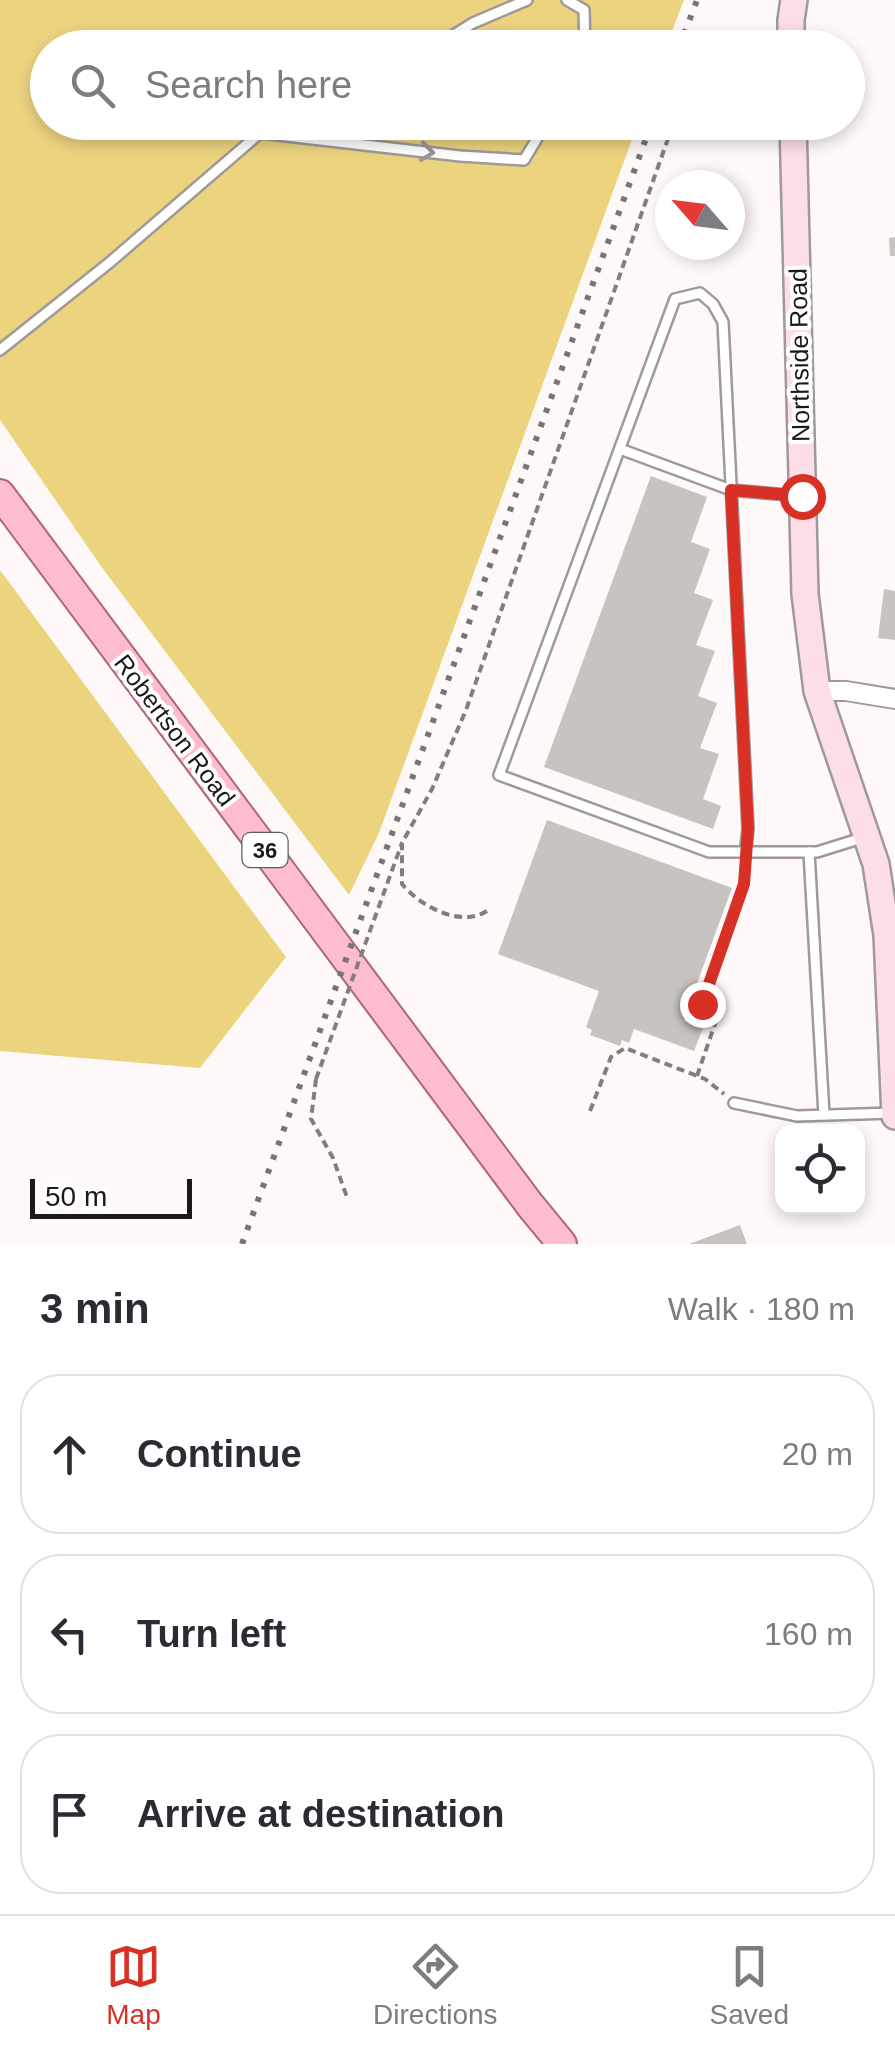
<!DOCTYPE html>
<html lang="en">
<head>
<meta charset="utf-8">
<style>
	:root { --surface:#fff; --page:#f2f2f3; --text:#2b2b33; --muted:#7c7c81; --line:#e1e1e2; --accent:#d93025 }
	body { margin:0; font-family:Arial,sans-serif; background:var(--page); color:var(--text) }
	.controls { position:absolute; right:30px; bottom:30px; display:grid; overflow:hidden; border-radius:20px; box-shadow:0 5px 15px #0003 }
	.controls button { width:90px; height:90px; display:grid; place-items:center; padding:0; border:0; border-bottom:2px solid var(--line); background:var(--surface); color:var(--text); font:50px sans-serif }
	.compass { position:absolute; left:655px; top:170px; width:90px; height:90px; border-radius:50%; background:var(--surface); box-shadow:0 5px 15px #0003; rotate:298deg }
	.scale { position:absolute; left:30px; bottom:25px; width:162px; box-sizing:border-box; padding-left:10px; border:5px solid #1a1818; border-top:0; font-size:28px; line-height:35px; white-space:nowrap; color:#1a1818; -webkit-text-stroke:8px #fff; paint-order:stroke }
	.stop { position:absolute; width:30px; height:30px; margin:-22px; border:8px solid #d93025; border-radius:50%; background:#fff }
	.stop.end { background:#d93025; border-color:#fff; box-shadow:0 2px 10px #0008 }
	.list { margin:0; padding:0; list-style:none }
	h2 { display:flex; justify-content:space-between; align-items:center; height:130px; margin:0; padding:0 40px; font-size:42px }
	h2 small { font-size:32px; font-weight:400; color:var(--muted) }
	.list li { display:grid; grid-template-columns:65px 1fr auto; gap:30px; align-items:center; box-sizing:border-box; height:160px; margin:0 20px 20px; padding:0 20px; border:2px solid var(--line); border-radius:40px }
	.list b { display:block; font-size:38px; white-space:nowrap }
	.list em { font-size:32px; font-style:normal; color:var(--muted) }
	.icon { flex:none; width:55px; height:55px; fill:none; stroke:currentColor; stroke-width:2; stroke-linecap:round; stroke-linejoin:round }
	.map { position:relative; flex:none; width:895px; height:1244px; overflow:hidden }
	.search { position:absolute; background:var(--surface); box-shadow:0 5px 15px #0003; left:30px; right:30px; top:30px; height:110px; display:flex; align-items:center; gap:25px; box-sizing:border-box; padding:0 35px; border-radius:55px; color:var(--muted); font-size:38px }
	.sheet { height:670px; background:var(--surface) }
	nav { display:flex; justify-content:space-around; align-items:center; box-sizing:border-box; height:140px; border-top:2px solid var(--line); background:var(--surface); font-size:28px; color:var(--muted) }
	nav a { display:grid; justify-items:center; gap:5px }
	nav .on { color:var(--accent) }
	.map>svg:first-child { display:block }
	.green { fill:#ecd47f }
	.building { fill:#c6c3c0 }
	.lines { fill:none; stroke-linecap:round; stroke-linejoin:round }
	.lane-casing { stroke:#9f9a99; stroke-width:14 }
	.street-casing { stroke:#9f9a99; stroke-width:22 }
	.secondary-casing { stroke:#9f9a99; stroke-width:30 }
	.primary-casing { stroke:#ac6777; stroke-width:32 }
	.path { stroke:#827e7e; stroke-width:4; stroke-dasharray:8 5; stroke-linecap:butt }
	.lane { stroke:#fff; stroke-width:9 }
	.street { stroke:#fff; stroke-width:18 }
	.secondary { stroke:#fedee6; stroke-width:25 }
	.primary { stroke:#fdbdcc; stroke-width:28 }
	.rail { stroke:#777474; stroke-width:6; stroke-dasharray:5 10; stroke-linecap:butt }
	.path-bridge { stroke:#827e7e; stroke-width:4; stroke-dasharray:8 5; stroke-linecap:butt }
	.oneway { stroke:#989797 }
	.route { stroke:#d93025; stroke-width:12 }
	.labels { text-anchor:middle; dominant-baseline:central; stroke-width:8; stroke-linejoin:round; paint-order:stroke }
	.shield { fill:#fff; stroke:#5f5d5d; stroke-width:2.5 }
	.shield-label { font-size:22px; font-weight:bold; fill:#1a1818 }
	.street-label { font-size:25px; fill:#1a1818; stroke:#fff }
</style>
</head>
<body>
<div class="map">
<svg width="895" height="1244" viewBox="0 0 895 1244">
	<rect width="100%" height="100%" fill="#fef9f8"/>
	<g class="green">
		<path d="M0,0H684L666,47L48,48V122L638,123L379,833L349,895L103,569L0,420Z"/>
		<path d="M0,570L286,957L200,1068L0,1051Z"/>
	</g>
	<g class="building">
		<path d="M895,237V256H890L889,238Z"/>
		<path d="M651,476L707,497L691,542L710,549L694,593L713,600L696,645L715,651L698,696L717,703L700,748L719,754L703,799L721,806L713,829L544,767Z"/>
		<path d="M884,589L895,591V640L878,638Z"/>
		<path d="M547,820L732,888L692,997L697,999L693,1008L689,1006L684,1021L703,1028L694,1051L634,1029L629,1043L622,1040L620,1046L590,1035L592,1030L586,1027L599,991L498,954Z"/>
		<path d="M740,1225L747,1244H689Z"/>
	</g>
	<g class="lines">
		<g class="lane-casing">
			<g id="lane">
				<path d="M567,0L584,10L585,48"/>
				<path d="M433,48L473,23L527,0"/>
				<path d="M260,133L460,156L524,160L547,122"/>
				<path d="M0,350L109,263L260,133L268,122"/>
				<path d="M620,449L731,490L800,496"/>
				<path d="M809,852L824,1115"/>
				<path d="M745,854L748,829L723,322L713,304L700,293L675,299L499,775L709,852H817L862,838"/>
				<path d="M734,1103L797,1116L892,1113"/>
			</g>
		</g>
		<g class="street-casing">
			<path id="street" d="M817,691H846L895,699"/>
		</g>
		<g class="secondary-casing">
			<g id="secondary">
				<path d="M791,48V20L794,0"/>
				<path d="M793,122L805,594L817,691L876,864L887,935L895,1116"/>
			</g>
		</g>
		<g class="primary-casing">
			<path id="primary" d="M0,494L530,1205L562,1244"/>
		</g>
		<g class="path">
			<path d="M487,911C460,928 420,906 402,884V843L432,789L466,710L670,133L678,122"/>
			<path d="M697,1076L719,1012L702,1004L744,884L745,868"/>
			<path d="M316,1079L311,1119L333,1158L348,1200"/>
			<path d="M590,1111L611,1057L625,1048L705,1079L724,1094"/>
		</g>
		<use href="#lane" class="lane"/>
		<use href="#street" class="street"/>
		<use href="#secondary" class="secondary"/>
		<use href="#primary" class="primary"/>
		<g class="rail">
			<path d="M679,48L697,0"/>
			<path d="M242,1244L652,122"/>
		</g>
		<path class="path-bridge" d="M316,1079L402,843"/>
	</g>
	<defs><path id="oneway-chevron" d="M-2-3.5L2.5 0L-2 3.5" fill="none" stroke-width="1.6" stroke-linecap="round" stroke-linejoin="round" transform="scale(2.5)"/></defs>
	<use class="oneway" href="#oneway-chevron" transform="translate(427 152) rotate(7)"/>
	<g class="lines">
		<path class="route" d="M702,1004L744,884L748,829L731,490L802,496"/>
	</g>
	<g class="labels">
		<rect class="shield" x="242.5" y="833" width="45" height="34" rx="8"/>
		<g class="shield-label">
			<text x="265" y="850">36</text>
		</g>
		<g class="street-label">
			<text transform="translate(799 355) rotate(-91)">Northside Road</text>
			<text transform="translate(175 730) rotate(53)">Robertson Road</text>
		</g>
	</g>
</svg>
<div class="controls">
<button><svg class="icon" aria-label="locate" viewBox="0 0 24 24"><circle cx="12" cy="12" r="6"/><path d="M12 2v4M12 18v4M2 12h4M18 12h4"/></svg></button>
</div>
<svg class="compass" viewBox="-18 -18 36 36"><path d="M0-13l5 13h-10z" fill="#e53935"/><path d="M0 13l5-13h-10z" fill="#7c7c81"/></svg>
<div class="scale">50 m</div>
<div class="stop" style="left:802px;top:496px"></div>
<div class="stop end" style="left:702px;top:1004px"></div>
<div class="search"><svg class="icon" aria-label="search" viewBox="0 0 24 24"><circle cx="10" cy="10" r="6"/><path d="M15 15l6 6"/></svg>Search here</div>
</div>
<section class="sheet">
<h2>3 min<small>Walk · 180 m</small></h2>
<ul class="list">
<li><svg class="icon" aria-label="ahead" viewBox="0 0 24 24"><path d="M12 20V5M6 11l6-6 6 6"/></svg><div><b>Continue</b></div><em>20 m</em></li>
<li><svg class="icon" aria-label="left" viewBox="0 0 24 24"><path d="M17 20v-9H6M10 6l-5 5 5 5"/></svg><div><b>Turn left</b></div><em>160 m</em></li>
<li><svg class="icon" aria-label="arrive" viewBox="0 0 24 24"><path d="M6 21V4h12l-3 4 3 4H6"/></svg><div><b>Arrive at destination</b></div></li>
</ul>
</section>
<nav>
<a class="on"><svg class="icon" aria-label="map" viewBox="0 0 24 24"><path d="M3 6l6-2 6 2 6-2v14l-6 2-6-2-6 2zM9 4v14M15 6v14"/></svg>Map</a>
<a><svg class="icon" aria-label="directions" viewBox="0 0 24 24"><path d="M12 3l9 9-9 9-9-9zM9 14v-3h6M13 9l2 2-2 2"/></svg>Directions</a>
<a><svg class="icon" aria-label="saved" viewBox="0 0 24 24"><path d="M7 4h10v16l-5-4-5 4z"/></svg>Saved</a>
</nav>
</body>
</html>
